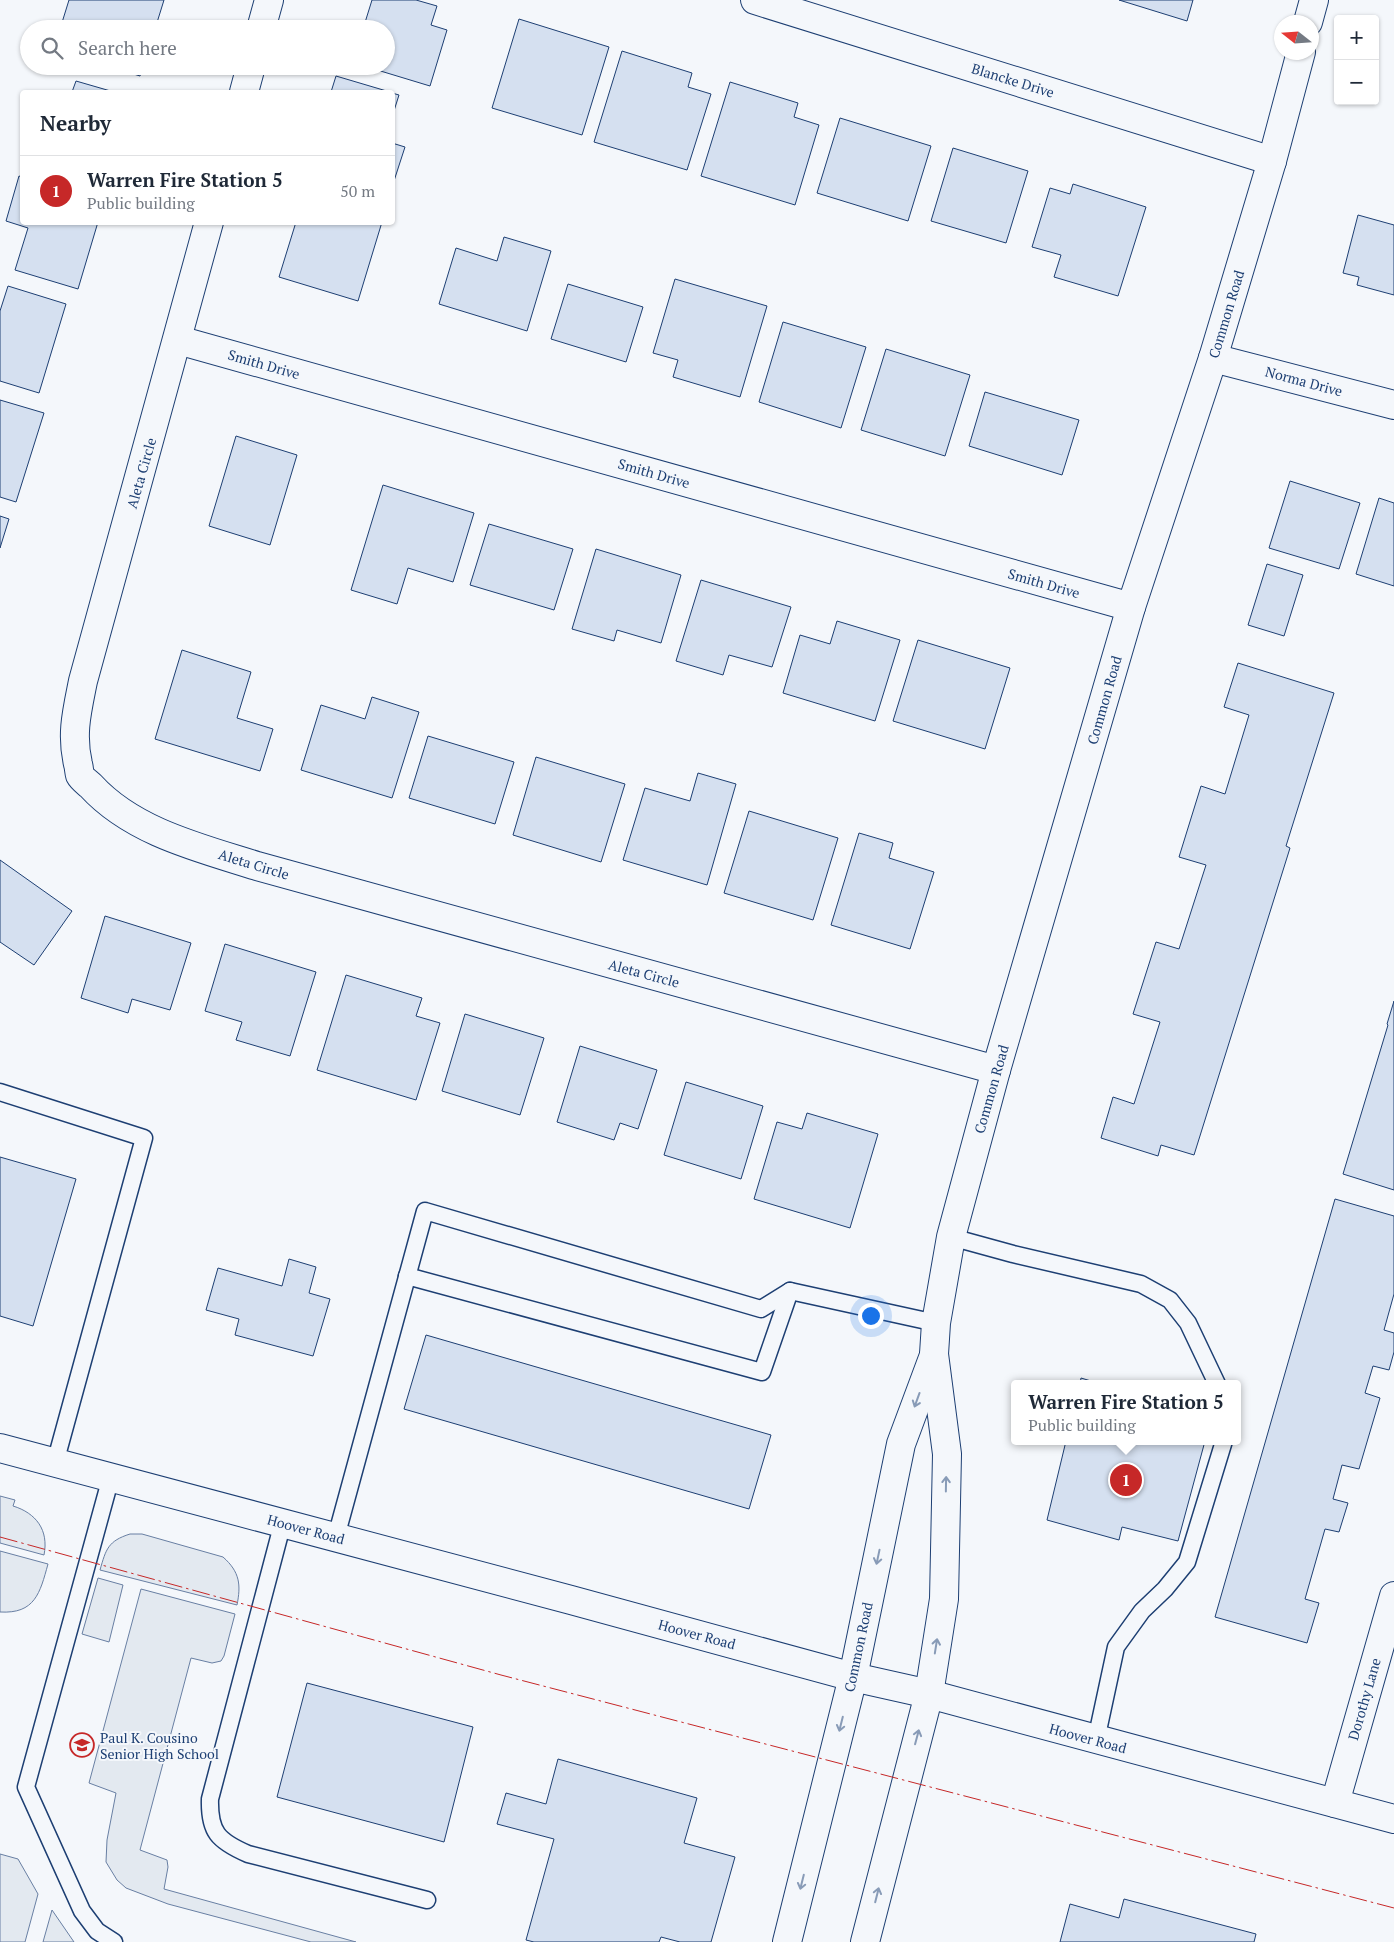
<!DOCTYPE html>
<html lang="en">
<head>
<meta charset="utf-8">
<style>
	:root { --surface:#fff; --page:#f2f2f3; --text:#1f2937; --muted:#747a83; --line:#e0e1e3; --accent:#c62828 }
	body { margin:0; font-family:"PT Serif",serif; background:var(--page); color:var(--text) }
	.controls { position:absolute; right:15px; top:15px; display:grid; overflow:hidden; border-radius:5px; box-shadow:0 1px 4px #0004 }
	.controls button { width:45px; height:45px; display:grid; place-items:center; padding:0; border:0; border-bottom:1px solid var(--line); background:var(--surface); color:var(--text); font:25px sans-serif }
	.compass { position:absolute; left:1274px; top:15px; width:45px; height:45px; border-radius:50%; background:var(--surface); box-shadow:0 1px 4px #0004; rotate:287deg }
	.you { position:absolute; left:870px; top:1315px; width:18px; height:18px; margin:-12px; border:4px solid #fff; border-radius:50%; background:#1a73e8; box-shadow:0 0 0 8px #1a73e833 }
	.badge { display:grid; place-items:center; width:32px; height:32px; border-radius:50%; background:var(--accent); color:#fff; font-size:16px; font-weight:700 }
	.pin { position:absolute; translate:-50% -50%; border:2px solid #fff; box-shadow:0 1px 5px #0006 }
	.popup { position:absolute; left:1011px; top:1380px; width:230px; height:65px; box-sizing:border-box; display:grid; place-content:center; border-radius:5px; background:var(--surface); filter:drop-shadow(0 1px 4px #0005); font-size:16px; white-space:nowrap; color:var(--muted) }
	.popup b { font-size:19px; color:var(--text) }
	.popup::after { content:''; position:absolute; left:50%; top:100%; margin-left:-10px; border:10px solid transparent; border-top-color:var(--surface) }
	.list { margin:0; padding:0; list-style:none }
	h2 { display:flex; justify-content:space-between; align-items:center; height:65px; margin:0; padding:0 20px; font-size:21px }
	h2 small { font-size:16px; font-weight:400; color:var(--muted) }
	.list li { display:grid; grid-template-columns:32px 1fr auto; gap:15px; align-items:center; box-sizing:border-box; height:70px; padding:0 20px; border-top:1px solid var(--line) }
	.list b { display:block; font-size:19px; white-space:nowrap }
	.list p { margin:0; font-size:16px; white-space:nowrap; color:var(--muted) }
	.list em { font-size:16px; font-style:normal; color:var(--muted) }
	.icon { flex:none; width:28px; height:28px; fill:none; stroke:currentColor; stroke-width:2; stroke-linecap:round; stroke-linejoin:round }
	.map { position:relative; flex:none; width:1394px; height:1942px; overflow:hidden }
	.search { position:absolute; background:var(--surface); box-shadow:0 1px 4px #0004; left:20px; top:20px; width:375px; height:55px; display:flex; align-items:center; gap:12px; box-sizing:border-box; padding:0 18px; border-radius:28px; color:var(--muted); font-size:19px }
	.panel { position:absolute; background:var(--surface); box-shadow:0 1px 4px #0004; left:20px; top:90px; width:375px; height:135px; border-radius:5px }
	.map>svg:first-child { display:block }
	.grass { fill:#e3e9f0; stroke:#687fa3 }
	.building { fill:#d5e0f0; stroke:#1d3f73 }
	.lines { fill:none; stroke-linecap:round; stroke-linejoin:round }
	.lane-casing { stroke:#1d3f73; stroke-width:19 }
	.street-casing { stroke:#1d3f73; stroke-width:30 }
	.secondary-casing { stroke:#1d3f73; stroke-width:30 }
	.lane { stroke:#f4f7fb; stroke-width:16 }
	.street { stroke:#f4f7fb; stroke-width:28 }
	.secondary { stroke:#f4f7fb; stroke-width:28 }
	.power { stroke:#c62828; stroke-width:1; stroke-dasharray:18 4 2.5 4; stroke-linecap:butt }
	.oneway { stroke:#889bb7 }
	.labels { text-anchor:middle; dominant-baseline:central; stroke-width:4; stroke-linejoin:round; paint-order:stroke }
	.street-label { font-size:14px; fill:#1d3f73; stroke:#f4f7fb }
	.poi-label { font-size:14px; fill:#1d3f73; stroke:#f4f7fb; text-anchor:start }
</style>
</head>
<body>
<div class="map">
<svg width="1394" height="1942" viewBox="0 0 1394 1942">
	<rect width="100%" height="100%" fill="#f4f7fb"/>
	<g class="grass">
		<path d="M0,1496L15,1500L13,1506C36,1513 49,1530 44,1555L0,1543Z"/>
		<path d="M130,1534H142L223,1557C240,1572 241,1585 237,1605L100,1570C106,1549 108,1541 130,1534Z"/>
		<path d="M0,1551L48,1564C40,1593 35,1614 0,1612Z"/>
		<path d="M98,1578L123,1585L109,1642L82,1634Z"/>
		<path d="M141,1589L235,1614L224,1656L221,1661L212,1663L191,1658L140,1850L167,1860L168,1867L164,1889L356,1942H311L168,1904L126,1888L117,1880L106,1862L107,1840L116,1793L89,1783Z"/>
		<path d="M0,1854L18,1859L38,1894L25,1942H0Z"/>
		<path d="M52,1910L74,1942H43Z"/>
	</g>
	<g class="building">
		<path d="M69,0H164L155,29H60Z"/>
		<path d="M372,0H416L437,6L431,25L447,30L430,86L364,66H386V29H363Z"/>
		<path d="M1119,0H1193L1187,21Z"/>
		<path d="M519,19L609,47L582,135L492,108Z"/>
		<path d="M622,51L692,73L688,87L711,94L687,170L594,142Z"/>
		<path d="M108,66H143L140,76Z"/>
		<path d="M336,76L390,92H331Z"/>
		<path d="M76,81L114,92H72Z"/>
		<path d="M730,82L798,103L794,117L819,125L795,205L701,176Z"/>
		<path d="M392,93L399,95L392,117Z"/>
		<path d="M840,118L931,146L908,221L817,193Z"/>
		<path d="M392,143L405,147L392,187Z"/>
		<path d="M953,148L1028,171L1006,243L931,221Z"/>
		<path d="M19,176L22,177V222H98L78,289L15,270L28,228L6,221Z"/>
		<path d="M1073,184L1146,207L1118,296L1054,277L1061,255L1032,247L1050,188L1070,194Z"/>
		<path d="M1358,215L1394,225V295L1357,285L1359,277L1343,273Z"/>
		<path d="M296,222H382L358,301L279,277Z"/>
		<path d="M504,237L551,251L527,331L439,304L456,248L497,261Z"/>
		<path d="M675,279L767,306L740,397L673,377L678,360L653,353Z"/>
		<path d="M568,284L643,307L626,362L551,339Z"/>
		<path d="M8,286L66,304L39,393L0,381V311Z"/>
		<path d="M783,322L866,347L841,428L759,402Z"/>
		<path d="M886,349L970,375L945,456L861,430Z"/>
		<path d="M985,392L1079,420L1062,475L969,446Z"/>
		<path d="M0,400L44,413L16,502L0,497Z"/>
		<path d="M236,436L297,455L270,545L209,526Z"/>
		<path d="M1290,481L1360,503L1339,569L1269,548Z"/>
		<path d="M383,485L474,513L453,582L408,568L397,604L351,590Z"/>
		<path d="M1379,498L1394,503V586L1356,574Z"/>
		<path d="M0,516L9,519L0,548Z"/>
		<path d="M489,524L573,549L554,610L470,585Z"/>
		<path d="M596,549L681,575L661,643L617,630L614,641L572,629Z"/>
		<path d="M1267,564L1303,575L1284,636L1248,625Z"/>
		<path d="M701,580L791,607L772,667L729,655L723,675L676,661Z"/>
		<path d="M837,621L900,640L875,721L783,693L800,635L830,644Z"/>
		<path d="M918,640L1010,668L985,749L893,721Z"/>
		<path d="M182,650L251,672L237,718L273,729L260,771L155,739Z"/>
		<path d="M1238,663L1334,693L1286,846L1290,848L1194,1155L1161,1145L1158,1156L1101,1138L1113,1097L1134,1104L1160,1022L1133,1014L1156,942L1179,949L1206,865L1179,857L1201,786L1225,794L1249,715L1224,707Z"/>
		<path d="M372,697L419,712L392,798L301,770L321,705L365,719Z"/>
		<path d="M428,736L514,762L495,824L409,798Z"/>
		<path d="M536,757L625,784L601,862L513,835Z"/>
		<path d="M698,773L736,784L707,885L623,860L645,788L690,801Z"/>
		<path d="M749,811L838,838L813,920L724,893Z"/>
		<path d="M859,833L893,843L889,858L934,872L910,949L831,925Z"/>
		<path d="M0,860L72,911L34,965L0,942Z"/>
		<path d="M105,916L191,943L170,1010L132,999L128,1013L81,998Z"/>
		<path d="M225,944L316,972L290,1056L236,1040L242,1022L205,1011Z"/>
		<path d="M346,975L422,998L416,1016L440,1023L416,1100L317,1070Z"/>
		<path d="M1394,1001V1190L1343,1174L1388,1025L1387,1024Z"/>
		<path d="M465,1014L544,1038L520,1115L442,1091Z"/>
		<path d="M580,1046L657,1070L638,1129L620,1123L614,1140L557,1122Z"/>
		<path d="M686,1082L763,1106L741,1179L664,1155Z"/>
		<path d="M807,1113L878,1134L850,1228L754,1199L777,1122L802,1129Z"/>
		<path d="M0,1157L76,1179L33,1326L0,1316Z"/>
		<path d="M1335,1199L1394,1216V1294L1384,1330L1394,1333V1352L1389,1370L1373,1366L1365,1393L1380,1398L1359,1469L1342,1465L1333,1499L1348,1503L1339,1532L1325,1529L1305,1599L1319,1603L1307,1643L1215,1617Z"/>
		<path d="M289,1259L316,1267L309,1293L330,1299L313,1356L235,1335L239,1319L206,1310L218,1268L282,1286Z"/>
		<path d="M426,1335L771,1435L749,1509L404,1409Z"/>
		<path d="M1081,1378L1101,1384H1080Z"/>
		<path d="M1066,1441H1205L1178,1541L1122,1527L1119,1540L1047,1520Z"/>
		<path d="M307,1683L473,1727L444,1842L277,1797Z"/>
		<path d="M558,1759L697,1798L684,1843L735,1857L711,1942H680L661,1937L659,1942H534L526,1940L554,1839L497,1824L506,1793L546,1804Z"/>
		<path d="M1124,1899L1256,1934L1254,1942H1060L1070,1904L1119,1918Z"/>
	</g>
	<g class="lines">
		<g class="lane-casing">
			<g id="lane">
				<path d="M0,1092L144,1138L55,1463"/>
				<path d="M951,1237L1013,1254L1141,1284L1170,1300L1188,1323L1217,1384"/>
				<path d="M407,1276L762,1372L790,1291"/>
				<path d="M111,1477L26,1787L82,1911L97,1931L114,1942"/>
				<path d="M283,1522L210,1799C209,1832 218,1841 248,1854L427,1900"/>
				<path d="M336,1537L425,1211L761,1309L790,1291L936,1323"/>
				<path d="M1096,1740L1116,1647L1142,1611L1165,1589L1187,1562L1224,1441"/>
			</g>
		</g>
		<g class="street-casing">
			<g id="street">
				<path d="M755,0L1272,161"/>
				<path d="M261,29L269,0"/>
				<path d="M244,92L251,66"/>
				<path d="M209,222L83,681C77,711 71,734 78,764C79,767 79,772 80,775C82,779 88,783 91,786C133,832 200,848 257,866L996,1070"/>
				<path d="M178,340L1131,607"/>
				<path d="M1213,358L1394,405"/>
				<path d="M1335,1803L1394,1596"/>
			</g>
		</g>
		<g class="secondary-casing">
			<g id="secondary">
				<path d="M1308,22L1314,0"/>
				<path d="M0,1448L571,1600L853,1677L929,1694L1394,1819"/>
				<path d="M787,1942L853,1677L901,1444L933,1358"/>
				<path d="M865,1942L929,1694L944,1599L947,1454L934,1354L936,1323L951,1237L996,1070L1131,607L1213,358L1272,161L1301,52"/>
			</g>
		</g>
		<use href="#lane" class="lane"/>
		<use href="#street" class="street"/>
		<use href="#secondary" class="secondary"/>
		<path class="power" d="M0,1537L501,1675L1394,1908"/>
	</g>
	<defs><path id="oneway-shaft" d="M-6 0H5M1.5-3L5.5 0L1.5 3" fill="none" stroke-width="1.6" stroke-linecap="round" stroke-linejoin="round" transform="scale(1.25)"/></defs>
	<g class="oneway">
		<use href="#oneway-shaft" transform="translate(917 1400) rotate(110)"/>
		<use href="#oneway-shaft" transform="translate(946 1484) rotate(-89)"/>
		<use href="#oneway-shaft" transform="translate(878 1557) rotate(102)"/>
		<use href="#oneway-shaft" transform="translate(936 1646) rotate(-81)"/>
		<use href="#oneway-shaft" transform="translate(841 1724) rotate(104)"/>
		<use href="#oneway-shaft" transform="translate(917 1737) rotate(-75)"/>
		<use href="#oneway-shaft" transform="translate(802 1882) rotate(104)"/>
		<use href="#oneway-shaft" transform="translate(877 1895) rotate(-76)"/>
	</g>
	<defs>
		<g id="school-ring" transform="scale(1.25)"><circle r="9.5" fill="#f4f7fb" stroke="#c62828" stroke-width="1.5"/><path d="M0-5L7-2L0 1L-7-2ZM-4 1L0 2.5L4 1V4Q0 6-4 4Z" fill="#c62828"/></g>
	</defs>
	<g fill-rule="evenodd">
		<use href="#school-ring" x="82" y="1745"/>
	</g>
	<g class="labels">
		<g class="street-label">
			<text transform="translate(1013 80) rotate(17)">Blancke Drive</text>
			<text transform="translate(1226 314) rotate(-73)">Common Road</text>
			<text transform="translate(264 364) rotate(16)">Smith Drive</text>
			<text transform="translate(1304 381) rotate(15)">Norma Drive</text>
			<text transform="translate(141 473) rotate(-74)">Aleta Circle</text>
			<text transform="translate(654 473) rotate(16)">Smith Drive</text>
			<text transform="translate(1044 583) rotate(16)">Smith Drive</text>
			<text transform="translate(1104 700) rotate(-74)">Common Road</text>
			<text transform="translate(254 864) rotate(17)">Aleta Circle</text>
			<text transform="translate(644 973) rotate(15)">Aleta Circle</text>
			<text transform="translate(991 1089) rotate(-74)">Common Road</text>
			<text transform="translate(306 1529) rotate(15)">Hoover Road</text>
			<text transform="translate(697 1634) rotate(15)">Hoover Road</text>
			<text transform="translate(858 1647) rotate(-78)">Common Road</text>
			<text transform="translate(1364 1699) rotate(-74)">Dorothy Lane</text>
			<text transform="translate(1088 1738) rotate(15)">Hoover Road</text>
		</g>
		<g class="poi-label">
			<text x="100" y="1737">Paul K. Cousino<tspan x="100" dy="16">Senior High School</tspan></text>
		</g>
	</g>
</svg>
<div class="controls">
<button>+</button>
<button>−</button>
</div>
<svg class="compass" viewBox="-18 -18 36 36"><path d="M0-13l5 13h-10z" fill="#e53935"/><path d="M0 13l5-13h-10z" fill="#747a83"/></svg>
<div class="you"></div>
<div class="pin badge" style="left:1126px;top:1480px">1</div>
<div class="popup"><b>Warren Fire Station 5</b>Public building</div>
<div class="search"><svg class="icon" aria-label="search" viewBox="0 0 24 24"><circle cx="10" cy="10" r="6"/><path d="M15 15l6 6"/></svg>Search here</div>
<section class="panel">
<h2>Nearby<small></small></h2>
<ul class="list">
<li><span class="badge">1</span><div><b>Warren Fire Station 5</b><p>Public building</p></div><em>50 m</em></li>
</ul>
</section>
</div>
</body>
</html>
